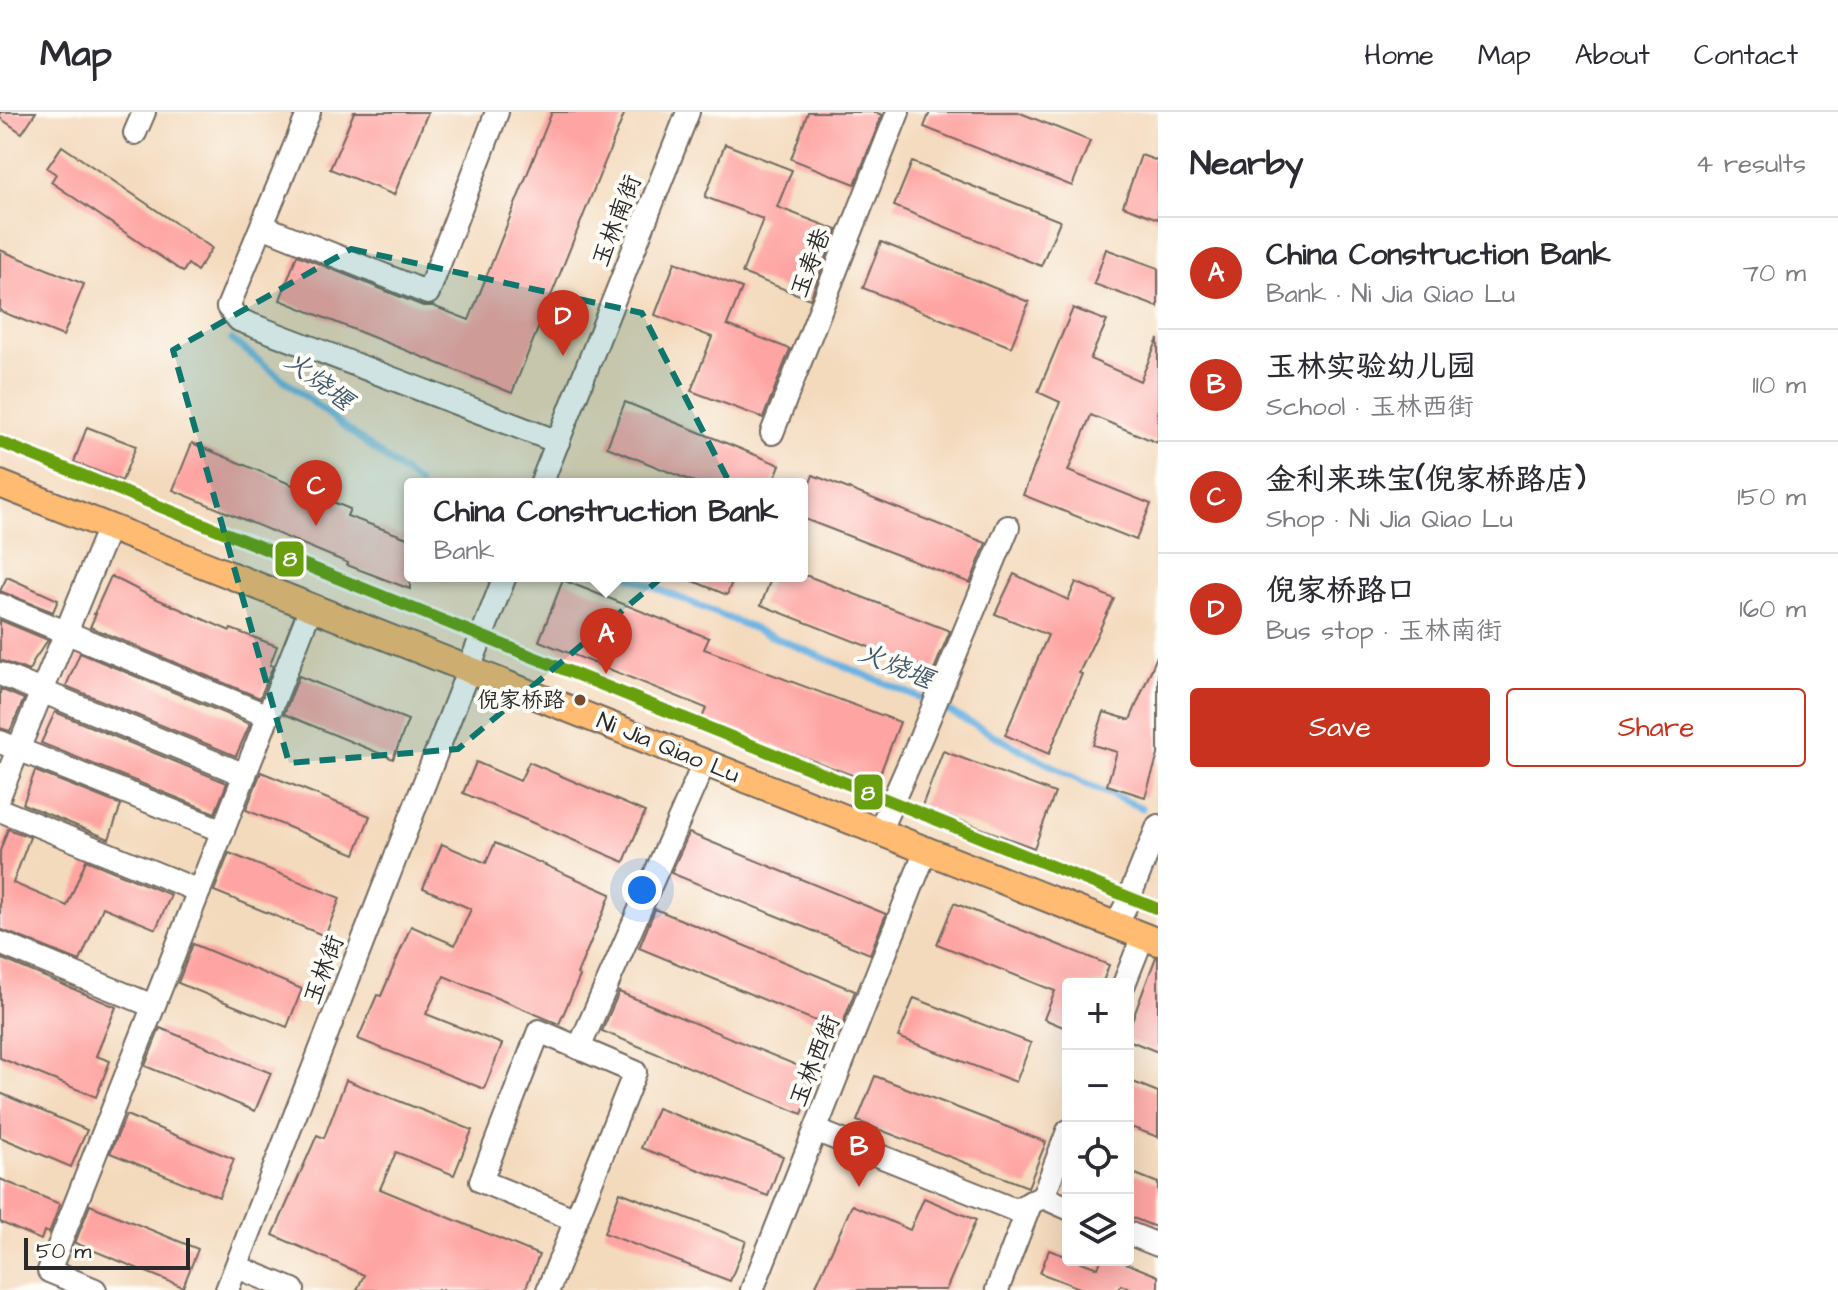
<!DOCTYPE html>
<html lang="en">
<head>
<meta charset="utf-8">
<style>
	:root { --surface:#fff; --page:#f2f2f3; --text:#2b2b33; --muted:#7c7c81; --line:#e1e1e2; --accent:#c8321e }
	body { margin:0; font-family:"Architects Daughter","LXGW WenKai TC",sans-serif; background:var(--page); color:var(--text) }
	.controls { position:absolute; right:24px; bottom:24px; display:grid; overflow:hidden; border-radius:8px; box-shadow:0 8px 32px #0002 }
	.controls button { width:72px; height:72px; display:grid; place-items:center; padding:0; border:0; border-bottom:2px solid var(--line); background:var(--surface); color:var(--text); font:40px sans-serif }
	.scale { position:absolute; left:24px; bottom:20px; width:166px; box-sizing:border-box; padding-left:8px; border:4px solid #2b2b2b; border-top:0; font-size:22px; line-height:28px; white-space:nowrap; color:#2b2b2b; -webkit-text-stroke:6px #fdfcf7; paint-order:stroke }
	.you { position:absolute; left:642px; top:778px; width:28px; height:28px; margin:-20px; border:6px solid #fff; border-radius:50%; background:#1a73e8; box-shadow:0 0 0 12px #1a73e833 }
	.badge { display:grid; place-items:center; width:52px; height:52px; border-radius:50%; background:var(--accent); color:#fff; font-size:26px; font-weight:700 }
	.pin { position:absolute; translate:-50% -66px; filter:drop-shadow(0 2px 4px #0008) }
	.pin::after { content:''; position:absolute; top:42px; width:28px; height:24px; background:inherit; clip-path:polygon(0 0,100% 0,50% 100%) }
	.popup { position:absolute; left:404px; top:366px; width:404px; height:104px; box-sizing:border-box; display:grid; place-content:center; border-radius:8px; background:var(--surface); filter:drop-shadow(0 2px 6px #0005); font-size:26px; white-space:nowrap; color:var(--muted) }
	.popup b { font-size:30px; color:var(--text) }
	.popup::after { content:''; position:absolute; left:50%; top:100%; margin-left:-16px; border:16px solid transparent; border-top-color:var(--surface) }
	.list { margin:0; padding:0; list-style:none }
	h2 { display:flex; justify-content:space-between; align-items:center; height:104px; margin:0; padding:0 32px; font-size:34px }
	h2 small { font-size:26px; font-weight:400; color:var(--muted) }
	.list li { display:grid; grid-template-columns:52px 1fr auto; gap:24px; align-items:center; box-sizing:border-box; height:112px; padding:0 32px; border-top:2px solid var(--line) }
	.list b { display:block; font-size:30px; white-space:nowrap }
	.list p { margin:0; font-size:26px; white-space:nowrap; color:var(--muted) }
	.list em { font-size:26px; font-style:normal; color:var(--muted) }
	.actions { display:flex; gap:16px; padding:24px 32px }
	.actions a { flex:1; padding:18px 0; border:2px solid var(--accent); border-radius:8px; text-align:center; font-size:28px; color:var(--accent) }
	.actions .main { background:var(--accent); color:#fff }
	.icon { flex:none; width:44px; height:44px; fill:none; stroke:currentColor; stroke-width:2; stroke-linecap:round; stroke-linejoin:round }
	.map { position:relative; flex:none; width:1158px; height:1178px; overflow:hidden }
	header { display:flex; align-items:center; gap:48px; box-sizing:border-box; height:112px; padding:0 40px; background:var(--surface); border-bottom:2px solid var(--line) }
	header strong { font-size:38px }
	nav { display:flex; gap:44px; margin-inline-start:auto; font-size:28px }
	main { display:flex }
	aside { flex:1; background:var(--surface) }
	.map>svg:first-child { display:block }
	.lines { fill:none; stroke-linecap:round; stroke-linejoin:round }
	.stream { stroke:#6bb2e2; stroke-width:7 }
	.building { fill:#fea4a2 }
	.minor-casing { stroke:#71685e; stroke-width:26 }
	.major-casing { stroke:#71685e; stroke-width:30 }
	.minor { stroke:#fff; stroke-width:22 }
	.major { stroke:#febb71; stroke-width:26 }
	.metro-1-casing { stroke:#fdfcf7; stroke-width:18 }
	.metro-1 { stroke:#679f0f; stroke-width:12 }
	.marked { fill:#0f766e; fill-opacity:0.2; stroke:#0f766e; stroke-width:6; stroke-dasharray:16 10; stroke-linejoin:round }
	.bus-dot { fill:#7a4b2a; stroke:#fdfcf7; stroke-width:3 }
	.labels { text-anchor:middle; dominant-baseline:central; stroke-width:8; stroke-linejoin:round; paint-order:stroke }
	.bus-label { font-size:22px; fill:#2b2b2b; stroke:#fdfcf7; text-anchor:end }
	.street-label { font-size:24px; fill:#2b2b2b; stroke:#fdfcf7 }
	.water-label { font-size:26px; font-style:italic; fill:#415a6b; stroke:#fdfcf7 }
	.line-badge { stroke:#fdfcf7; stroke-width:3 }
	.badge-label { font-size:22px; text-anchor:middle; font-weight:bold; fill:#fff }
</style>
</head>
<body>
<header>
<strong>Map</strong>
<nav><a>Home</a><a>Map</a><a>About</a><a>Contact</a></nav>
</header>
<main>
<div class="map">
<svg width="1158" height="1178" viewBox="0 0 1158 1178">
	<rect width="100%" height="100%" fill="#fdfcf7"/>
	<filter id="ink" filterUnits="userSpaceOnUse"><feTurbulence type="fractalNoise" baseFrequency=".0125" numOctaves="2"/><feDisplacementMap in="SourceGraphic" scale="16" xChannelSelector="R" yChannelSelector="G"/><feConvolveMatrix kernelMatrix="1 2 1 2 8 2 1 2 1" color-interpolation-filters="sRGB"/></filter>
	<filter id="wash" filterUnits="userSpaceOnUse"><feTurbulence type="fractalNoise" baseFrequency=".006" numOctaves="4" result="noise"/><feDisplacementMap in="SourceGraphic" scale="32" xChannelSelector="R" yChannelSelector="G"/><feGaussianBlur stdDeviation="1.8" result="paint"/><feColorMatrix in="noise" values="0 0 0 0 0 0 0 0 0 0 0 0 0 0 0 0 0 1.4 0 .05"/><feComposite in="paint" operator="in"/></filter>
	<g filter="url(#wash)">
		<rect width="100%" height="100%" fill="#f4dabd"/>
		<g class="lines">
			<g class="stream">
				<path d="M232,228L419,372"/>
				<path d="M627,464L935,592L1084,671L1142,696"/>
			</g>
		</g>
		<g id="blocks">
			<g class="building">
				<path d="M0,0H36L22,21L0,6Z"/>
				<path d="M354,0H428L394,83L330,57Z"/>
				<path d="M552,0H625L512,281L280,188L297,143L423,194H433L469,208Z"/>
				<path d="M808,0H875L882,3L855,72L791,47Z"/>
				<path d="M930,0H1018L1090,29L1072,74L924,15Z"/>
				<path d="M725,32L792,58L777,95L837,118L810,187L742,161L763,107L705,85Z"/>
				<path d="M62,34L212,136L197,159L188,152L183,160L51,70L56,62L47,56Z"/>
				<path d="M1141,43L1158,49V107L1123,94Z"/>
				<path d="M912,50L1060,109L1041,154L894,94Z"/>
				<path d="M881,130L1029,190L1011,235L863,176Z"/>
				<path d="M1106,137L1158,156V195L1094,172Z"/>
				<path d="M0,138L84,172L63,224L0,199Z"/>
				<path d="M675,150L742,176L727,213L790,237L763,306L691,279L712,225L655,203Z"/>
				<path d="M1073,196L1107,209L1090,247L1140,269L1158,227V331L1091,303L1068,359L1151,392L1136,428L1023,383L1060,290L1038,280Z"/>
				<path d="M625,290L780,353L772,372H699L607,335Z"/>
				<path d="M87,315L136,334L122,369L74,350Z"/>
				<path d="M192,331L350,397L347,404L410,427V477L347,453L348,451L173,378Z"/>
				<path d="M813,363L986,431L970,471L802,406V393Z"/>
				<path d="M1014,462L1068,488L1076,470L1114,487L1079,561L1082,562L1049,642L1005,623L1048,523L995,502Z"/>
				<path d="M111,464L148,483L230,519L231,517L277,534L270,553L273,554L260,586L90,515L96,502H94Z"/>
				<path d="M681,464H734L727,483Z"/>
				<path d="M772,464H808L950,519L933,560L761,493Z"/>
				<path d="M7,465L58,488L53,500L0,479Z"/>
				<path d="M563,468L709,526L704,537L900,610L876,672L702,607L706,596L539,529Z"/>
				<path d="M0,508L48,528L34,548L29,559L0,548Z"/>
				<path d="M80,541L250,612L236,644L66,574Z"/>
				<path d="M1158,542V643L1145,685L1107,673L1117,640L1093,633L1104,600L1130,608Z"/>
				<path d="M299,564L408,608L393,647L284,602Z"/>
				<path d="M0,577L24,587L10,619L0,616Z"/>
				<path d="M55,600L227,671L215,701L41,631Z"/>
				<path d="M943,639L1055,681L1034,736L922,694Z"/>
				<path d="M476,650L520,669L529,650L645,700L624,750L463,681Z"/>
				<path d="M35,659L121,693L109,727L23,692Z"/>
				<path d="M261,660L370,704L355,742L246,698Z"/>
				<path d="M8,717L30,725L13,771L67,794L86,748L171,783L156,817L103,795L80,849L0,817V739Z"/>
				<path d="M689,721L886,802L870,842L671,761Z"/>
				<path d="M495,731L611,782L577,862L580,864L559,912L444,864L426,902L502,932L484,977L358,927L377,883L381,884L411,814L455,833L471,797L423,776L442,732L486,751Z"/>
				<path d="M229,741L340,786L325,824L214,779Z"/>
				<path d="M954,791L1109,853L1102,872H1068V917L1044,907L1055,879L937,832Z"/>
				<path d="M655,797L855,879L840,919L639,836Z"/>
				<path d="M193,832L302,877L287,915L178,871Z"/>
				<path d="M1156,845L1158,846V940L1128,928V919Z"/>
				<path d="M0,846L116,895L96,944L110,949L96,985L0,946Z"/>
				<path d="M619,880L818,962L802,1002L602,919Z"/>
				<path d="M914,886L1031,931L1016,970L898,925Z"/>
				<path d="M160,916L271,961L255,999L145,954Z"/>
				<path d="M875,964L1046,1030L1028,1075L857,1009Z"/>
				<path d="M346,968L472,1018L454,1063L396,1040L380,1077L539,1143L525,1178H357L364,1163L273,1123L317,1023L324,1026Z"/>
				<path d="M1128,968L1158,980V1025L1128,1014Z"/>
				<path d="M0,981L87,1018L71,1055L0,1025Z"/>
				<path d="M657,996L783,1044L768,1084L641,1036Z"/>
				<path d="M126,1003L234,1047L219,1085L110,1041Z"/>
				<path d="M1128,1059L1158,1071V1116L1128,1104Z"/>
				<path d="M0,1067L60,1092L49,1121L44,1119L41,1128L0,1110Z"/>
				<path d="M620,1080L746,1129L730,1169L604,1121Z"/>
				<path d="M924,1086L976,1108L946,1178H814L852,1093L910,1118Z"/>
				<path d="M90,1093L198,1137L183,1175L75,1131Z"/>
				<path d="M1049,1138L1068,1145V1148H1075L1098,1156L1101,1148H1118L1158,1164V1178H1134L1121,1173L1119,1178H1085L1040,1161Z"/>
			</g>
		</g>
	</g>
	<g filter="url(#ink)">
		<use href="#blocks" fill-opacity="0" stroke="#71685e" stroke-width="2"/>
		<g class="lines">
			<g class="minor-casing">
				<g id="minor">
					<path d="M309,0L228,195L239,208L558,330"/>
					<path d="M135,21L144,0"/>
					<path d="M262,114L428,181L497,0"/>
					<path d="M772,321L898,0"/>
					<path d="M541,372L688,0"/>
					<path d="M0,493L268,604"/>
					<path d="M0,562L245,663"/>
					<path d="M0,630L223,719"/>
					<path d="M0,682L109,415"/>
					<path d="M0,698L199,779"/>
					<path d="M879,720L921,625L1008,415"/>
					<path d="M1116,814L1127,791L1158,714"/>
					<path d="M0,831L153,894"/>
					<path d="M1124,872L1143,824"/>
					<path d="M815,1018L1015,1098L1043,1085L1068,1096"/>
					<path d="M1043,1085L1068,1019"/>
					<path d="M576,1108L481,1069L539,919L579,936L704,651"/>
					<path d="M1128,1121L1158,1133"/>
					<path d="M237,1155L293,1178"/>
					<path d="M95,1178L49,1159L311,495"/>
					<path d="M227,1178L505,464"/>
					<path d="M548,1178L635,960L579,936"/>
					<path d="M752,1178L926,738"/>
					<path d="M997,1178L1031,1090"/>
				</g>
			</g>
			<g class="major-casing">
				<path id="major" d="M0,372L1158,830"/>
			</g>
			<use href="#minor" class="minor"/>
			<use href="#major" class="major"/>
			<g class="metro-1-casing">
				<path id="metro-1" d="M0,330L1158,797"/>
			</g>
			<use href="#metro-1" class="metro-1"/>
		</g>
	</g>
	<path class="marked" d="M351,137L642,201L743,397L458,637L289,651L173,238Z"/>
	<circle class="bus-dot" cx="580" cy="588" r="7"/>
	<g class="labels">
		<g class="bus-label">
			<text x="565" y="588">倪家桥路</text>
		</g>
		<g class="street-label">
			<text transform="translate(617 109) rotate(-69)">玉林南街</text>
			<text transform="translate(811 151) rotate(-69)">玉寿巷</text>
			<text transform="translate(668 636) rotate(22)">Ni Jia Qiao Lu</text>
			<text transform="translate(324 858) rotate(-69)">玉林街</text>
			<text transform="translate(815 949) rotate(-68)">玉林西街</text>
		</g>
		<g class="water-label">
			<text transform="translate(319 269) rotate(38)">火烧堰</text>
			<text transform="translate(896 554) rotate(23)">火烧堰</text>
		</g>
	</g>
	<g class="line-badge">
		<rect x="274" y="428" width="31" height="38" rx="8" fill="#679f0f"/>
		<rect x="853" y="661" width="31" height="38" rx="8" fill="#679f0f"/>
	</g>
	<g class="badge-label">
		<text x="290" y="454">8</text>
		<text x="868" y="688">8</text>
	</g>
</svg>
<div class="controls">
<button>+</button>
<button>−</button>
<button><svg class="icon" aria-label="locate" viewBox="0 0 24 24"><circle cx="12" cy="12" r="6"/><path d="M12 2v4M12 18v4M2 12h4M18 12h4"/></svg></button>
<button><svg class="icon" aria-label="layers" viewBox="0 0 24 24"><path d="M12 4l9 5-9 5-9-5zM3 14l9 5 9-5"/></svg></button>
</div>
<div class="scale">50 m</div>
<div class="you"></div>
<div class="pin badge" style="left:606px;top:562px">A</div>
<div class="popup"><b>China Construction Bank</b>Bank</div>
<div class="pin badge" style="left:859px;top:1075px">B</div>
<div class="pin badge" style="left:316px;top:414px">C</div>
<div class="pin badge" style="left:563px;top:244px">D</div>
</div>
<aside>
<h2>Nearby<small>4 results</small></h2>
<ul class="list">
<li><span class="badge">A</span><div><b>China Construction Bank</b><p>Bank · Ni Jia Qiao Lu</p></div><em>70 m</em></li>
<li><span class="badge">B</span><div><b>玉林实验幼儿园</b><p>School · 玉林西街</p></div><em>110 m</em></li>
<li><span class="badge">C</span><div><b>金利来珠宝(倪家桥路店)</b><p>Shop · Ni Jia Qiao Lu</p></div><em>150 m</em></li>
<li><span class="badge">D</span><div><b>倪家桥路口</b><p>Bus stop · 玉林南街</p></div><em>160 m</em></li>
</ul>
<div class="actions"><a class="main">Save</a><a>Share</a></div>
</aside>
</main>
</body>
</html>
